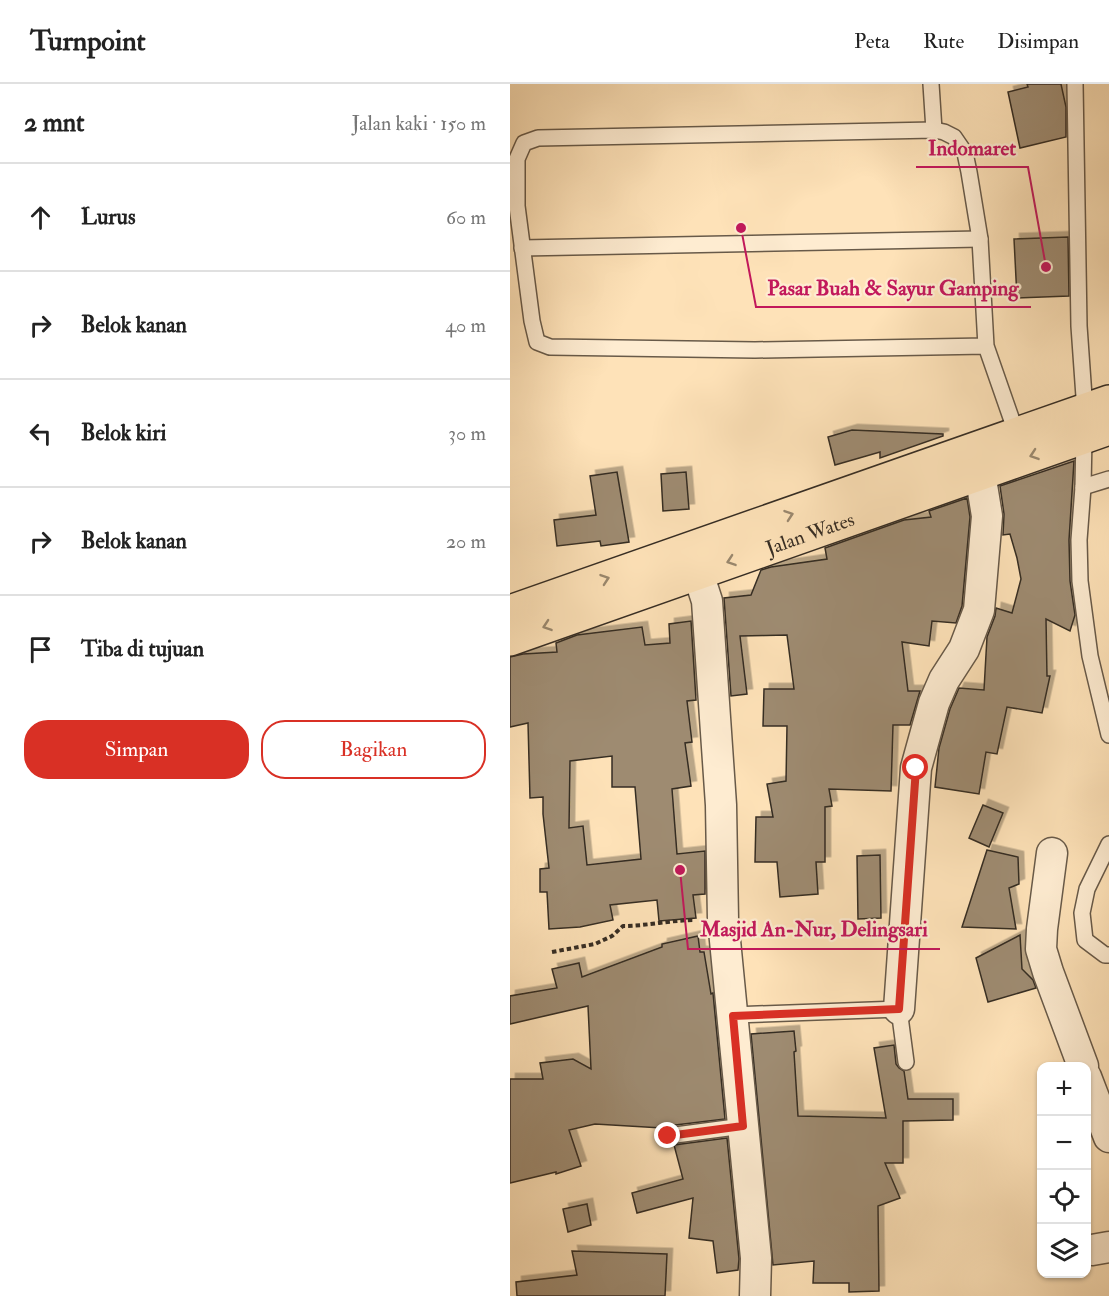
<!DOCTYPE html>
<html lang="id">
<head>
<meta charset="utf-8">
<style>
	:root { --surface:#fff; --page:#f2f2f2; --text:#222; --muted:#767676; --line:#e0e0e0; --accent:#d93025 }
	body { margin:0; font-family:"IM FELL Double Pica",serif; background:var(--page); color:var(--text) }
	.controls { position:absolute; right:18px; bottom:18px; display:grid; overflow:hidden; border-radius:12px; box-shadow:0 2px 4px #0004 }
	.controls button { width:54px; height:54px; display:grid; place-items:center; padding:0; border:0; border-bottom:2px solid var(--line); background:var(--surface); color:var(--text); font:30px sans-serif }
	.stop { position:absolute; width:18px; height:18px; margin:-14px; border:4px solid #d93025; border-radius:50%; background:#fff }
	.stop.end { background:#d93025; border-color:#fff; box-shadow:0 2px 6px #0008 }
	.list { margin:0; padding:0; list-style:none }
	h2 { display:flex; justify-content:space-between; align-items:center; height:78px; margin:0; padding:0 24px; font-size:26px }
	h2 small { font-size:20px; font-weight:400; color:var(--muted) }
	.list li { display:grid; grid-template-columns:39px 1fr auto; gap:18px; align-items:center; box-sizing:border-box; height:108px; padding:0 24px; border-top:2px solid var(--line) }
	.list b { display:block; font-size:22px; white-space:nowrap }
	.list em { font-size:20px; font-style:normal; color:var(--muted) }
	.actions { display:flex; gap:12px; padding:18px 24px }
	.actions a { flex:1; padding:14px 0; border:2px solid var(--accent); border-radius:24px; text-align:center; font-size:21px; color:var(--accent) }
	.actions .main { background:var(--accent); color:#fff }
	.icon { flex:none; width:33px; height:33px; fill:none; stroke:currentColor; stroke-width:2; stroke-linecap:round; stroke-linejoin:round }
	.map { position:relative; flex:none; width:599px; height:1212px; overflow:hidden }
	header { display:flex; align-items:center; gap:36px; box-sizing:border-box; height:84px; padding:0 30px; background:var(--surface); border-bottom:2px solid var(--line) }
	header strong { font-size:28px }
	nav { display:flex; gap:33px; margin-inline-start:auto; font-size:21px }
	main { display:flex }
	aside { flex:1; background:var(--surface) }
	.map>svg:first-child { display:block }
	.building { fill:#9e8b71; stroke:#362d24; stroke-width:1.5; fill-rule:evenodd; filter:url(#shadow) }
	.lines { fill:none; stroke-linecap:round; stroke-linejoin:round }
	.service-casing { stroke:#685a49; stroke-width:18 }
	.minor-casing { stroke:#685a49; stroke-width:33 }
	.trunk-casing { stroke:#362d24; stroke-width:36 }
	.path { stroke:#362d24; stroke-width:4; stroke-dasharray:4.5 3; stroke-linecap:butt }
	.service { stroke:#feecd1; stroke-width:15 }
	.minor { stroke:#feecd1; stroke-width:30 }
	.trunk { stroke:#fee2b8; stroke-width:33 }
	.oneway { stroke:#9a886e }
	.route { stroke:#d93025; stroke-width:8 }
	.labels { text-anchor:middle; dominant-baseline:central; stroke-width:4.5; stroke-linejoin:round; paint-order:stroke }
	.street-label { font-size:20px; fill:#362d24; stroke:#feecd1 }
	.leader { fill:none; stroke:#c2185b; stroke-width:2 }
	.callout-dot { fill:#c2185b; stroke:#feecd1; stroke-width:2 }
	.callout-label { font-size:21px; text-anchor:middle; font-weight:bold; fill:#c2185b; stroke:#feecd1; stroke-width:4.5; stroke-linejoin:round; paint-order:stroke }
</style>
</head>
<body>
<header>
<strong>Turnpoint</strong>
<nav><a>Peta</a><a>Rute</a><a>Disimpan</a></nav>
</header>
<main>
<aside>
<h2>2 mnt<small>Jalan kaki · 150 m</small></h2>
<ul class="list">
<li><svg class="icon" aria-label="ahead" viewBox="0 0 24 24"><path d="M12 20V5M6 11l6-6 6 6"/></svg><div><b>Lurus</b></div><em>60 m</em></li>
<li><svg class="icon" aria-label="right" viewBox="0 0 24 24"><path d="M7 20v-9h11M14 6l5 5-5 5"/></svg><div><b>Belok kanan</b></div><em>40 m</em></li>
<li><svg class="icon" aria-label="left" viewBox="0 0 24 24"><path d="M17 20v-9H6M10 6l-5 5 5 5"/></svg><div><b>Belok kiri</b></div><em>30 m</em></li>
<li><svg class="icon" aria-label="right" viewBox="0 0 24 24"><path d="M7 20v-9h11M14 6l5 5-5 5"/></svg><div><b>Belok kanan</b></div><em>20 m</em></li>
<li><svg class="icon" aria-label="arrive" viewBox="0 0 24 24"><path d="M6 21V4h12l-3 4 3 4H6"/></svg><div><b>Tiba di tujuan</b></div></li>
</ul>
<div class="actions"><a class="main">Simpan</a><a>Bagikan</a></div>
</aside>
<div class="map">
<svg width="599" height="1212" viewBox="0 0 599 1212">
	<defs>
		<filter id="shadow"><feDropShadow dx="5.5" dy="-5.5" stdDeviation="0" flood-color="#0004"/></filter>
	</defs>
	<rect width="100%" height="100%" fill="#fee2b8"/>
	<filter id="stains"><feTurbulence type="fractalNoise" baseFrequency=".00333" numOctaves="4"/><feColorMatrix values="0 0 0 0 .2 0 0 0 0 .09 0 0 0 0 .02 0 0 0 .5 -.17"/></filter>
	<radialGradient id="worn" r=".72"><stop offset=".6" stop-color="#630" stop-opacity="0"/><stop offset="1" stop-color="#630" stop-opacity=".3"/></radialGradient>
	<g class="building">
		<path d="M517,0H551L556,23V53L510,64L498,8L518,3Z"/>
		<path d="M558,153L559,212L507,214L504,155Z"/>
		<path d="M342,346L433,350V352L370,374V368L325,381L318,353Z"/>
		<path d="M564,377L559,456L560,497L565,531L560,547L536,535L537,592H540L532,629L497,623L487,670L476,668L469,710L425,703L429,664L440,625L449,604L474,606L477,553L485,532L486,524L502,529L511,495L507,474L500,450L493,451L494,430L490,402Z"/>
		<path d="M107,388L119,458L91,462L90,457L47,462L44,436L86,431L80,392Z"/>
		<path d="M176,388L179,425L153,427L151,390Z"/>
		<path d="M457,414L460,433L452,522L446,539L422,537L419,562L392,558L398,607H410L400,641H383L381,707L319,705L322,722L315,723V778H306L308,810L270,813L267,778H245L246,733H263L257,700L276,697L277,642H253L254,605H284L277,551L230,552L237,610L221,612L214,514L241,511L251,486L261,483L317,475L315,464L394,436L421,433L419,427Z"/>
		<path d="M181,537L186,616L177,617L182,658L175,659L181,702L162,705L167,770L195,767V810L183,811L186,834L149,837L147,816L100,821L103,836L70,843L39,845L37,808H30V785L39,784L33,730V713L20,714L18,639L0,643V573L13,570L47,568L46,559L67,551L132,543L135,561L160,559L159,540ZM102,672V703H125L131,775L77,781L73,742L59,744L60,677Z"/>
		<path d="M473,721L493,729L479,763L459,754Z"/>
		<path d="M477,766L508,773L509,800L499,804L506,845L452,843Z"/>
		<path d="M370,771L371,834L348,835L347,772Z"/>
		<path d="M510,851L512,885L523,896L526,904L478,918L466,874Z"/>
		<path d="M188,852L190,868H194L201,910L203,909L215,1035L157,1042L152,1044L85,1040L59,1046L71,1082L46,1090V1088L0,1099V995H33L30,979L63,975L81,985L78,922L0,940V912L47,904L42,885L69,879L72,893L152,863V860Z"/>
		<path d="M284,947L286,967L284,968L288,1032L376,1034L364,964L384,961L386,980L389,984L394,987L398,1015H443V1036L393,1037V1079H375L390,1114L368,1122L369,1207L339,1208V1199H303L304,1177L263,1181L241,950Z"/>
		<path d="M217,1054L229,1175L228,1186L207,1189L203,1157L179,1154L183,1114L127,1129L122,1109L173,1095L164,1061Z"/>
		<path d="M77,1120L81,1141L58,1148L53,1125Z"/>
		<path d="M62,1167L157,1170L155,1212H7L6,1198L67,1191Z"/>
	</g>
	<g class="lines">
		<g class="service-casing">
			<g id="service">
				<path d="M421,0L424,46"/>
				<path d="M565,0L569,242L575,327"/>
				<path d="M12,164L470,155"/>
				<path d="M476,262L245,266L40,263L27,258L22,237L7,122V75L14,59L28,54L424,46L434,48L444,53L455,69L459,88L470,155L476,262L507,351"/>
				<path d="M574,353L573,403L569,456L570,497L580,572L599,651"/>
				<path d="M573,403L599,395"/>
				<path d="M599,760L577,805L572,829L575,856L595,871H599"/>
				<path d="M223,931L389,925L396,978"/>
				<path d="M158,1052L233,1042"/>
			</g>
		</g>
		<g class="minor-casing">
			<g id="minor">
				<path d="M188,489L197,517L211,721L213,836L246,1174L245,1212"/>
				<path d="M542,769L532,845L531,865L538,888L573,982"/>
				<path d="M389,925L406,684L424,619L434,596L454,565L469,526L477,432L470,389"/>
				<path d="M576,993L599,1053"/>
				<path d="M582,1166L599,1163"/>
			</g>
		</g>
		<g class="trunk-casing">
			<g id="trunk">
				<path d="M0,528L599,318"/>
				<path id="s1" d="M0,555L599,344"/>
			</g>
		</g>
		<path class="path" d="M42,868L85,860L102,852L113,842C137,842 161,836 185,836"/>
		<use href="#service" class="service"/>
		<use href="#minor" class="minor"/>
		<use href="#trunk" class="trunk"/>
	</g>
	<defs><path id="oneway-chevron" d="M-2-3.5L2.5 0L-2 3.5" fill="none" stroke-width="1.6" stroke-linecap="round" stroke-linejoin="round" transform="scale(1.5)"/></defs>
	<g class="oneway">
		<use href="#oneway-chevron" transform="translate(524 371) rotate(161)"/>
		<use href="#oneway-chevron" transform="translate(279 431) rotate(-19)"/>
		<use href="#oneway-chevron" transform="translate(221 477) rotate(161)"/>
		<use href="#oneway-chevron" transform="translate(95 495) rotate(-19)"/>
		<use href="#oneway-chevron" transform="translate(37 542) rotate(161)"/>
	</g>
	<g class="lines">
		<path class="route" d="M158,1052L233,1042L223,932L389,925L406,684"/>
	</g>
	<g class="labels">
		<g class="street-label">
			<text stroke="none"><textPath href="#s1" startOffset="318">Jalan Wates</textPath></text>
		</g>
	</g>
	<path class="leader" d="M536 183L518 83H406M231 144L246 223H521M170 786L178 865H430"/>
	<g class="callout-dot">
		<circle cx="536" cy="183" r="6"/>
		<circle cx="231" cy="144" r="6"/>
		<circle cx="170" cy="786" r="6"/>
	</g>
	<g class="callout-label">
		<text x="462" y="71">Indomaret</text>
		<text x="383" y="211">Pasar Buah &amp; Sayur Gamping</text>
		<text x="304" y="852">Masjid An-Nur, Delingsari</text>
	</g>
	<rect width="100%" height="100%" filter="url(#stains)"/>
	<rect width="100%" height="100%" fill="url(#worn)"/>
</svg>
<div class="controls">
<button>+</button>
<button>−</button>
<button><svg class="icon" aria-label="locate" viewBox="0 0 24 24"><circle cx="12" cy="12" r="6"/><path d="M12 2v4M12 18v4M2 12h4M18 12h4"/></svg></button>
<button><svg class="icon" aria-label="layers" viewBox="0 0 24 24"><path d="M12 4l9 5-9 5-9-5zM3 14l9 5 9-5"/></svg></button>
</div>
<div class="stop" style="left:406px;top:684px"></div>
<div class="stop end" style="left:158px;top:1052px"></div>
</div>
</main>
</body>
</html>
